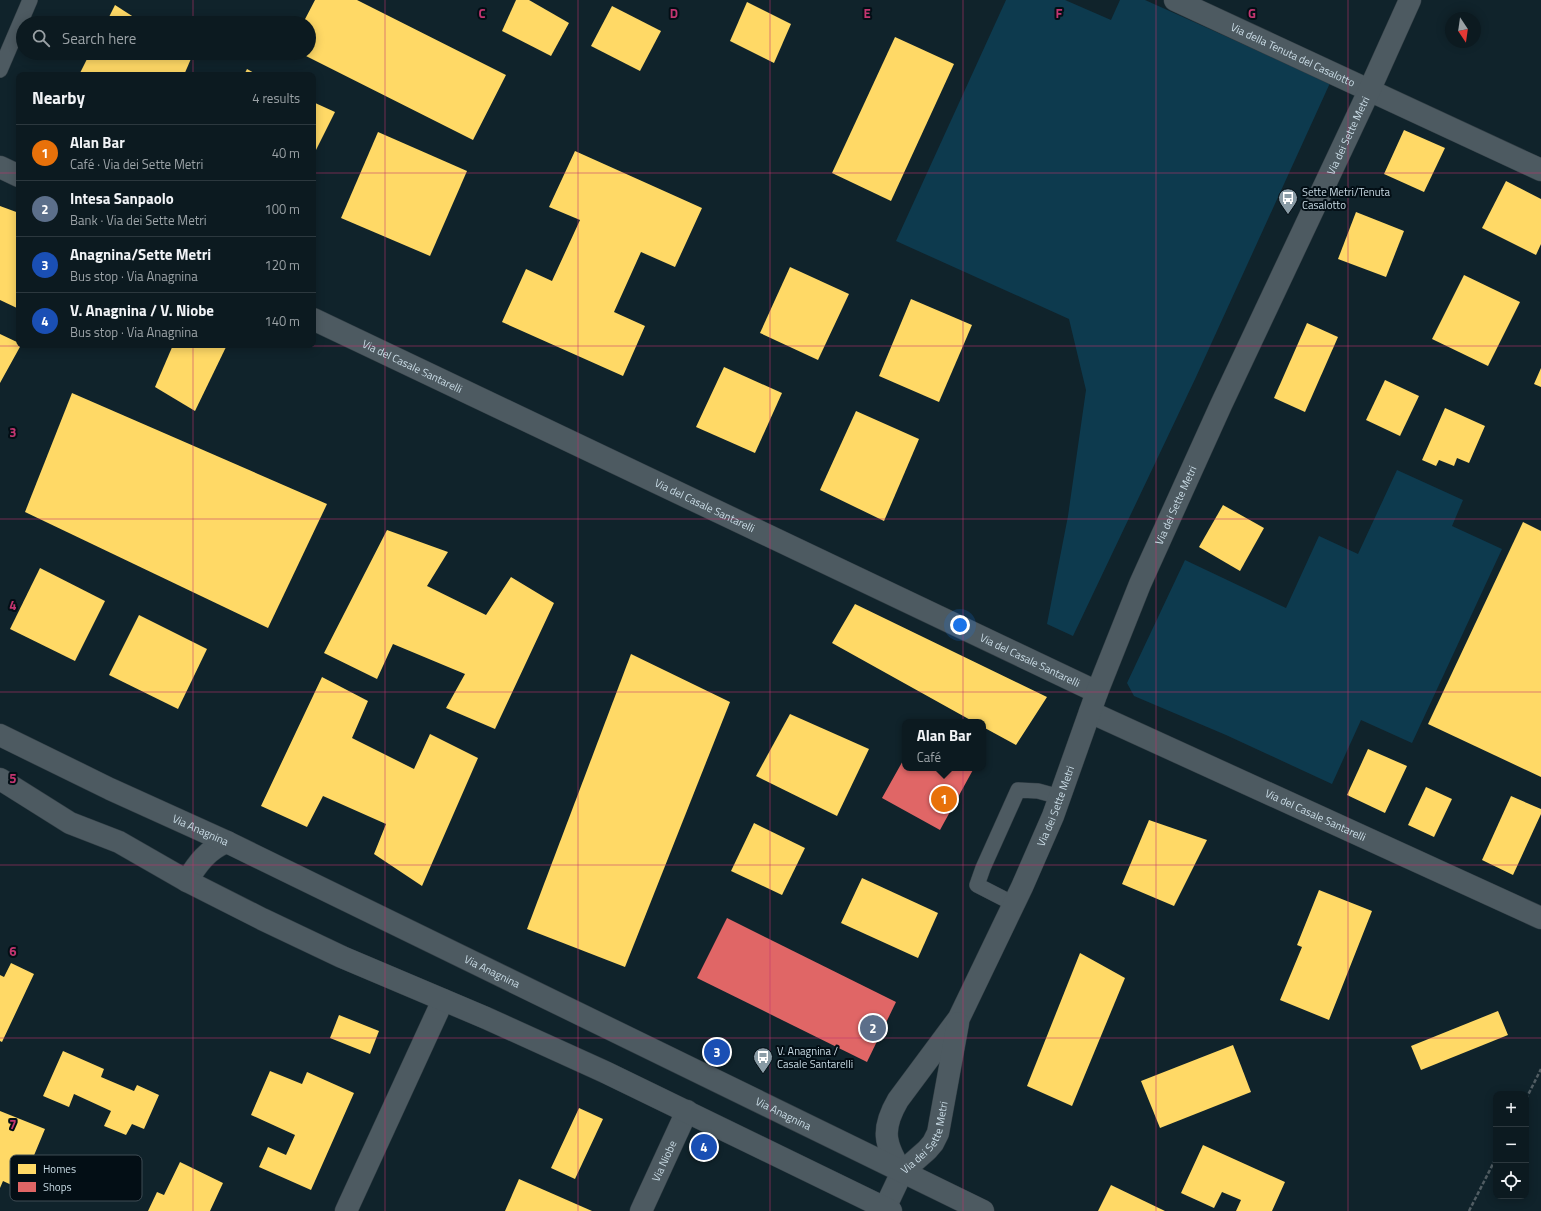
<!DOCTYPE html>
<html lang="en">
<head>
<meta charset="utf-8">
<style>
	:root { --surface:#0c1a20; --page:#1a272d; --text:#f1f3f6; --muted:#9aa1a5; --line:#2c383e; --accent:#0f766e }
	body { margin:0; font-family:"Titillium Web",sans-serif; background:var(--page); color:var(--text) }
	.controls { position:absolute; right:12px; bottom:12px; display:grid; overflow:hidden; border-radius:8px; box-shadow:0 2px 10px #0003 }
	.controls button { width:36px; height:36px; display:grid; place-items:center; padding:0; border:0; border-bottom:1px solid var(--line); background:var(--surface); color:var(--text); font:20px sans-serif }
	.compass { position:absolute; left:1445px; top:12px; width:36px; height:36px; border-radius:50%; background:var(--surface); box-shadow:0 2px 10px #0003; rotate:167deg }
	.you { position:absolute; left:960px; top:625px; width:14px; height:14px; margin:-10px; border:3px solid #fff; border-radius:50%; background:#1a73e8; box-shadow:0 0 0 6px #1a73e833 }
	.badge { display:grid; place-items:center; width:26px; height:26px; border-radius:50%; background:var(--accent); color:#fff; font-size:13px; font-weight:700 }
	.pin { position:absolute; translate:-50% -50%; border:2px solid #fff; box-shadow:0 1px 4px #0006 }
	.popup { position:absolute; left:902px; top:719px; width:84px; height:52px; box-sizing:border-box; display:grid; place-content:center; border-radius:8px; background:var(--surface); filter:drop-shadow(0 1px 3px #0005); font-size:13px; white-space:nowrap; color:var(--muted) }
	.popup b { font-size:15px; color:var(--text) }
	.popup::after { content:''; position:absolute; left:50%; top:100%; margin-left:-8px; border:8px solid transparent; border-top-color:var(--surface) }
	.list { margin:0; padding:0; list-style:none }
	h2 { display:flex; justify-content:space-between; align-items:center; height:52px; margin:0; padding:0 16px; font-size:17px }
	h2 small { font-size:13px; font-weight:400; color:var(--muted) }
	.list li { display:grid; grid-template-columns:26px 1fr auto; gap:12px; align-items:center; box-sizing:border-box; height:56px; padding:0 16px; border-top:1px solid var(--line) }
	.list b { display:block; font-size:15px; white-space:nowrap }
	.list p { margin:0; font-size:13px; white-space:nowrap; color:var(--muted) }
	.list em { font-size:13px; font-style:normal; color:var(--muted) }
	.icon { flex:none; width:22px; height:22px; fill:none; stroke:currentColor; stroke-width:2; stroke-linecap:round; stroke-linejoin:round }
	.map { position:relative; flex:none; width:1541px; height:1211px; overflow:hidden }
	.search { position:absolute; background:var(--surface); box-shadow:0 2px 10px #0003; left:16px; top:16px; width:300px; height:44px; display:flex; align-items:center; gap:10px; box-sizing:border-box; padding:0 14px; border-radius:22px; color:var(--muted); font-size:15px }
	.panel { position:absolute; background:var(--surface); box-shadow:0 2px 10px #0003; left:16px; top:72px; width:300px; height:276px; border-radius:8px }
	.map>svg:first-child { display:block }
	.green { fill:#0d3a4e }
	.homes { fill:#ffd966 }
	.shops { fill:#e06666 }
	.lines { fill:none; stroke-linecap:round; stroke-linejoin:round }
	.service-casing { stroke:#323e45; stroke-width:16 }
	.minor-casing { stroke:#323e45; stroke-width:23 }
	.tertiary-casing { stroke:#323e45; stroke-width:23 }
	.secondary-casing { stroke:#323e45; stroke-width:23 }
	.path { stroke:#515d63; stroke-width:2.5; stroke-dasharray:4 2; stroke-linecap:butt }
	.service { stroke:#4d5a61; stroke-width:15 }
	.minor { stroke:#4d5a61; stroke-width:22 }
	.tertiary { stroke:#4d5a61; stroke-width:22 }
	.secondary { stroke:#4d5a61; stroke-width:22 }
	.grid { fill:none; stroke:#c33570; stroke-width:1; stroke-opacity:0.55 }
	.labels { text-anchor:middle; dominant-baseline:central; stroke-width:4; stroke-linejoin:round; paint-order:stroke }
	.street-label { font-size:11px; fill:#cadce6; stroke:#030e15 }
	.poi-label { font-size:11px; fill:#cadce6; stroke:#030e15; text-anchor:start }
	.key { fill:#030e15; stroke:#3f4c54; stroke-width:1 }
	.key-label { font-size:11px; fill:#cadce6 }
	.grid-label { font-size:13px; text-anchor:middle; font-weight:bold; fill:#c33570; stroke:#030e15; stroke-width:4; stroke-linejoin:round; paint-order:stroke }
</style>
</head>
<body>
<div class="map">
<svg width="1541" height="1211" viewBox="0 0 1541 1211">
	<rect width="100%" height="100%" fill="#10232b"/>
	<g class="green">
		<path d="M1006,0H1065L1111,20L1120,0H1145L1330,83L1196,377L1073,636L1047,624L1068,516L1086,390L1069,319L896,241Z"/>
		<path d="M1397,470L1463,500L1452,526L1502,549L1412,743L1361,720L1332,784L1226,735L1134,696L1127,683L1185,560L1286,608L1319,536L1358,554Z"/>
	</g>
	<g class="homes">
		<path d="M315,0H357L506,75L473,140L300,53H309V23H303Z"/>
		<path d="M516,0H529L569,23L551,56L502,31Z"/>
		<path d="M747,2L791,24L774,63L730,41Z"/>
		<path d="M115,5L143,23H106Z"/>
		<path d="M612,6L661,31L640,71L591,46Z"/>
		<path d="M895,37L954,64L891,201L832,173Z"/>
		<path d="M90,53H191L193,54L184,75H79Z"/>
		<path d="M247,69L258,75H244Z"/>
		<path d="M313,102L335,112L313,156Z"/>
		<path d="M1404,130L1445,148L1424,192L1384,174Z"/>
		<path d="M378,132L467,171L430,256L341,218Z"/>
		<path d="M575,151L702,208L675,267L641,252L614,312L645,326L623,376L502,322L526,269L552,281L580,220L549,207Z"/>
		<path d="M1506,181L1541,199V244L1536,255L1482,228Z"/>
		<path d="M0,206L19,213V309L0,300Z"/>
		<path d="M1356,212L1404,231L1386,277L1338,259Z"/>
		<path d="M790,267L849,294L818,360L760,333Z"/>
		<path d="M1464,275L1520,302L1488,366L1432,339Z"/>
		<path d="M911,299L972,325L939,402L879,376Z"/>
		<path d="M1307,323L1338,337L1305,412L1274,398Z"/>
		<path d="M0,334L19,343V345H21L0,383Z"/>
		<path d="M173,345H227L195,411L155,387Z"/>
		<path d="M724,367L782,393L755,453L696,427Z"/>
		<path d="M1541,368V387L1534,384Z"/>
		<path d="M1385,380L1419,396L1400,436L1366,420Z"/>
		<path d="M72,393L327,504L268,628L25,512Z"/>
		<path d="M1445,408L1485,426L1469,463L1457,458L1454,466L1439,460L1436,466L1422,460Z"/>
		<path d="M856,411L919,439L884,521L820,490Z"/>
		<path d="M1223,505L1264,528L1240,571L1199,547Z"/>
		<path d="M1523,522L1541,531V777L1428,724Z"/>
		<path d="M387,530L448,552L427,586L486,615L511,577L554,603L495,729L446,708L465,674L393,644L377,679L324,653Z"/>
		<path d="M40,568L105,601L75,661L10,629Z"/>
		<path d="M855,604L1047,697L1016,745L983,727V722H974L832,643Z"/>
		<path d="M139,615L207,649L178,709L109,675Z"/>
		<path d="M631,654L730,702L625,967L527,929Z"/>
		<path d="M322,677L368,701L352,738L414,769L430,734L478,758L422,886L374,854L386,824L323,796L307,827L261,806Z"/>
		<path d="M790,714L869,749L837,816L756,776Z"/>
		<path d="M1368,749L1407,766L1385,813L1347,795Z"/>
		<path d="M1426,787L1452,799L1434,837L1408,825Z"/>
		<path d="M1511,796L1541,809V814L1513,875L1482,860Z"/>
		<path d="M1149,820L1207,840L1174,906L1122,884Z"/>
		<path d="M754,823L805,848L782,895L731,871Z"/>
		<path d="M862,878L938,913L918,958L841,923Z"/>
		<path d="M1319,890L1372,911L1329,1020L1280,1000L1302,947L1297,945Z"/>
		<path d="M1080,953L1125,978L1072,1106L1027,1086Z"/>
		<path d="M11,963L34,974L2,1042L0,1041V975L4,977Z"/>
		<path d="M1498,1011L1508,1035L1421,1070L1411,1046Z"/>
		<path d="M339,1015L379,1031L370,1054L330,1038Z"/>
		<path d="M1233,1045L1251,1092L1160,1128L1141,1081Z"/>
		<path d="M63,1051L104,1069L101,1077L134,1091L137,1085L159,1095L144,1129L132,1124L126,1135L104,1126L111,1111L74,1094L69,1107L43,1096Z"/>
		<path d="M270,1071L302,1084L307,1072L354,1093L311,1190L259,1167L268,1147L286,1155L295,1135L251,1115Z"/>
		<path d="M579,1108L603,1119L575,1179L551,1168Z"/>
		<path d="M0,1111L45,1129L20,1189L3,1181L0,1188Z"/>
		<path d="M1203,1145L1285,1182L1272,1211H1236L1241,1200L1222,1192L1214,1208L1181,1193Z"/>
		<path d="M180,1162L223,1183L210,1211H148L157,1192L164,1195Z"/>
		<path d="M519,1179L592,1211H505Z"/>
		<path d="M1111,1185L1165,1211H1098Z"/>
	</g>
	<g class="shops">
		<path d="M905,757V768H974L940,830L882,798Z"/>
		<path d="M727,918L896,1002L867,1062L697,978Z"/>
	</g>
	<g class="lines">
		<g class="service-casing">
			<g id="service">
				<path d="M0,70L30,0"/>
				<path d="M1014,904L977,885L983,868L1018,790L1038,791L1060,797"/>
			</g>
		</g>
		<g class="minor-casing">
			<g id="minor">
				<path id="s1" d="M1175,0L1541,170"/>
				<path d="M0,167L19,176"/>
				<path id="s2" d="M313,319L1097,692"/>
				<path id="s3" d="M1090,712L1541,918"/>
				<path d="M187,881C197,864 208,849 227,842"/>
				<path d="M346,1211L443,1000"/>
				<path id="s4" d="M641,1211L687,1111"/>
			</g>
		</g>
		<g class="tertiary-casing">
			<g id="tertiary">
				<path id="s5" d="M902,1172C884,1144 881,1129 898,1100L959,1018L1022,887L1053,816L1097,692L1140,584L1221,405L1369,91L1410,0"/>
				<path id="s6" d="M885,1208L902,1172L927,1150L933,1143L938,1133L958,1023"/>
			</g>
		</g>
		<g class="secondary-casing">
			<g id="secondary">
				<path id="s7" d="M0,735L110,789L227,842L983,1211"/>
				<path d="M0,779L70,823L119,842L187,881L262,919L342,957L486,1018L605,1072L891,1211"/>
			</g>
		</g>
		<g class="path">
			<path d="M1526,1099L1541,1069"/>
			<path d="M1469,1211L1496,1158"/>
		</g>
		<use href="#service" class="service"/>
		<use href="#minor" class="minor"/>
		<use href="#tertiary" class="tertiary"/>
		<use href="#secondary" class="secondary"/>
	</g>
	<path class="grid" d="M193,0V23M385,0V1211M578,0V1211M770,0V1211M963,0V1211M1156,0V1211M1348,0V1211M193,53V75M0,173H19M313,173H1541M193,345V1211M0,346H1541M0,519H1541M0,692H1541M0,865H1541M0,1038H1541"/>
	<defs>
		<g id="bus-pin" transform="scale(1)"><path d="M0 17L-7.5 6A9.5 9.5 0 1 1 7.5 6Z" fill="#899ba5" stroke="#030e15"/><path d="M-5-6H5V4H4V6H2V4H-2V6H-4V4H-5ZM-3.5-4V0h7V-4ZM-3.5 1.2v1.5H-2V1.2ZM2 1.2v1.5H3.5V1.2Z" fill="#fff"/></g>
	</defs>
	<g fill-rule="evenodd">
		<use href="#bus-pin" x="1288" y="198"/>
		<use href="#bus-pin" x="763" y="1057"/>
	</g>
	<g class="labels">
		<g class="street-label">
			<text stroke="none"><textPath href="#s1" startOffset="130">Via della Tenuta del Casalotto</textPath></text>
			<text stroke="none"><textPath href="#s5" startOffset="1145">Via dei Sette Metri</textPath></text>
			<text stroke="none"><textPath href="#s2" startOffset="110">Via del Casale Santarelli</textPath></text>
			<text stroke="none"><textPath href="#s2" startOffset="434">Via del Casale Santarelli</textPath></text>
			<text stroke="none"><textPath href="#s5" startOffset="737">Via dei Sette Metri</textPath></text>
			<text stroke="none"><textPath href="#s2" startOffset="794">Via del Casale Santarelli</textPath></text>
			<text stroke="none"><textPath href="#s5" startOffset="413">Via dei Sette Metri</textPath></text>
			<text stroke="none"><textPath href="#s3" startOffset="248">Via del Casale Santarelli</textPath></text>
			<text stroke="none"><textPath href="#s7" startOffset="222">Via Anagnina</textPath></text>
			<text stroke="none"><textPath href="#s7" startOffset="546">Via Anagnina</textPath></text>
			<text stroke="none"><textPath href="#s7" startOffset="870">Via Anagnina</textPath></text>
			<text stroke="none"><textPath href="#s6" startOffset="83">Via dei Sette Metri</textPath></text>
			<text stroke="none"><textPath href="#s4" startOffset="55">Via Niobe</textPath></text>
		</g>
		<g class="poi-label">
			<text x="1302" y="192">Sette Metri/Tenuta<tspan x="1302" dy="13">Casalotto</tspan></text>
			<text x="777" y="1051">V. Anagnina /<tspan x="777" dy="13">Casale Santarelli</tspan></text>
		</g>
	</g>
	<rect x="10" y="1155" width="132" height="46" rx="6" class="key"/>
	<rect x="18" y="1164" width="18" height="10" fill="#ffd966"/>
	<rect x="18" y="1182" width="18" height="10" fill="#e06666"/>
	<g class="key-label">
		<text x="43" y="1173">Homes</text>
		<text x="43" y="1191">Shops</text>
	</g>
	<g class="grid-label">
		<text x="482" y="18">C</text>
		<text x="674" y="18">D</text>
		<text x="867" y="18">E</text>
		<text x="1059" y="18">F</text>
		<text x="1252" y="18">G</text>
		<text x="13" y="437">3</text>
		<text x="13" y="610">4</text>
		<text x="13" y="783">5</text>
		<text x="13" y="956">6</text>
		<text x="13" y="1129">7</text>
	</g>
</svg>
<div class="controls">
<button>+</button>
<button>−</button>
<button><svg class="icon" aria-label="locate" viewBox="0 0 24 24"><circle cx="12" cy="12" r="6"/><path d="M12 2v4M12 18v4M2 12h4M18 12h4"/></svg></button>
</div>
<svg class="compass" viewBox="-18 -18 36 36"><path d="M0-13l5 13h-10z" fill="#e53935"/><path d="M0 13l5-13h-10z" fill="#9aa1a5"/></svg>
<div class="you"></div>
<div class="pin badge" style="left:944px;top:799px;background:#e8710a">1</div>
<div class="popup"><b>Alan Bar</b>Café</div>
<div class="pin badge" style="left:873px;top:1028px;background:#5c6f8a">2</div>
<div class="pin badge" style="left:717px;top:1052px;background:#1a4fb4">3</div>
<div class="pin badge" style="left:704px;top:1147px;background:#1a4fb4">4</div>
<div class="search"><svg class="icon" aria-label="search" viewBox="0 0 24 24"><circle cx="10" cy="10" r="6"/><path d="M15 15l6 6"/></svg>Search here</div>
<section class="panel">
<h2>Nearby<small>4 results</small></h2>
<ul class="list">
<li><span class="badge" style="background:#e8710a">1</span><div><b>Alan Bar</b><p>Café · Via dei Sette Metri</p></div><em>40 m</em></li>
<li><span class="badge" style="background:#5c6f8a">2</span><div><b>Intesa Sanpaolo</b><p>Bank · Via dei Sette Metri</p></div><em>100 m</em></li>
<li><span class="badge" style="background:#1a4fb4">3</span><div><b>Anagnina/Sette Metri</b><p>Bus stop · Via Anagnina</p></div><em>120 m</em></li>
<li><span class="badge" style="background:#1a4fb4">4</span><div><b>V. Anagnina / V. Niobe</b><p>Bus stop · Via Anagnina</p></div><em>140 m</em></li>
</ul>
</section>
</div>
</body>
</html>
